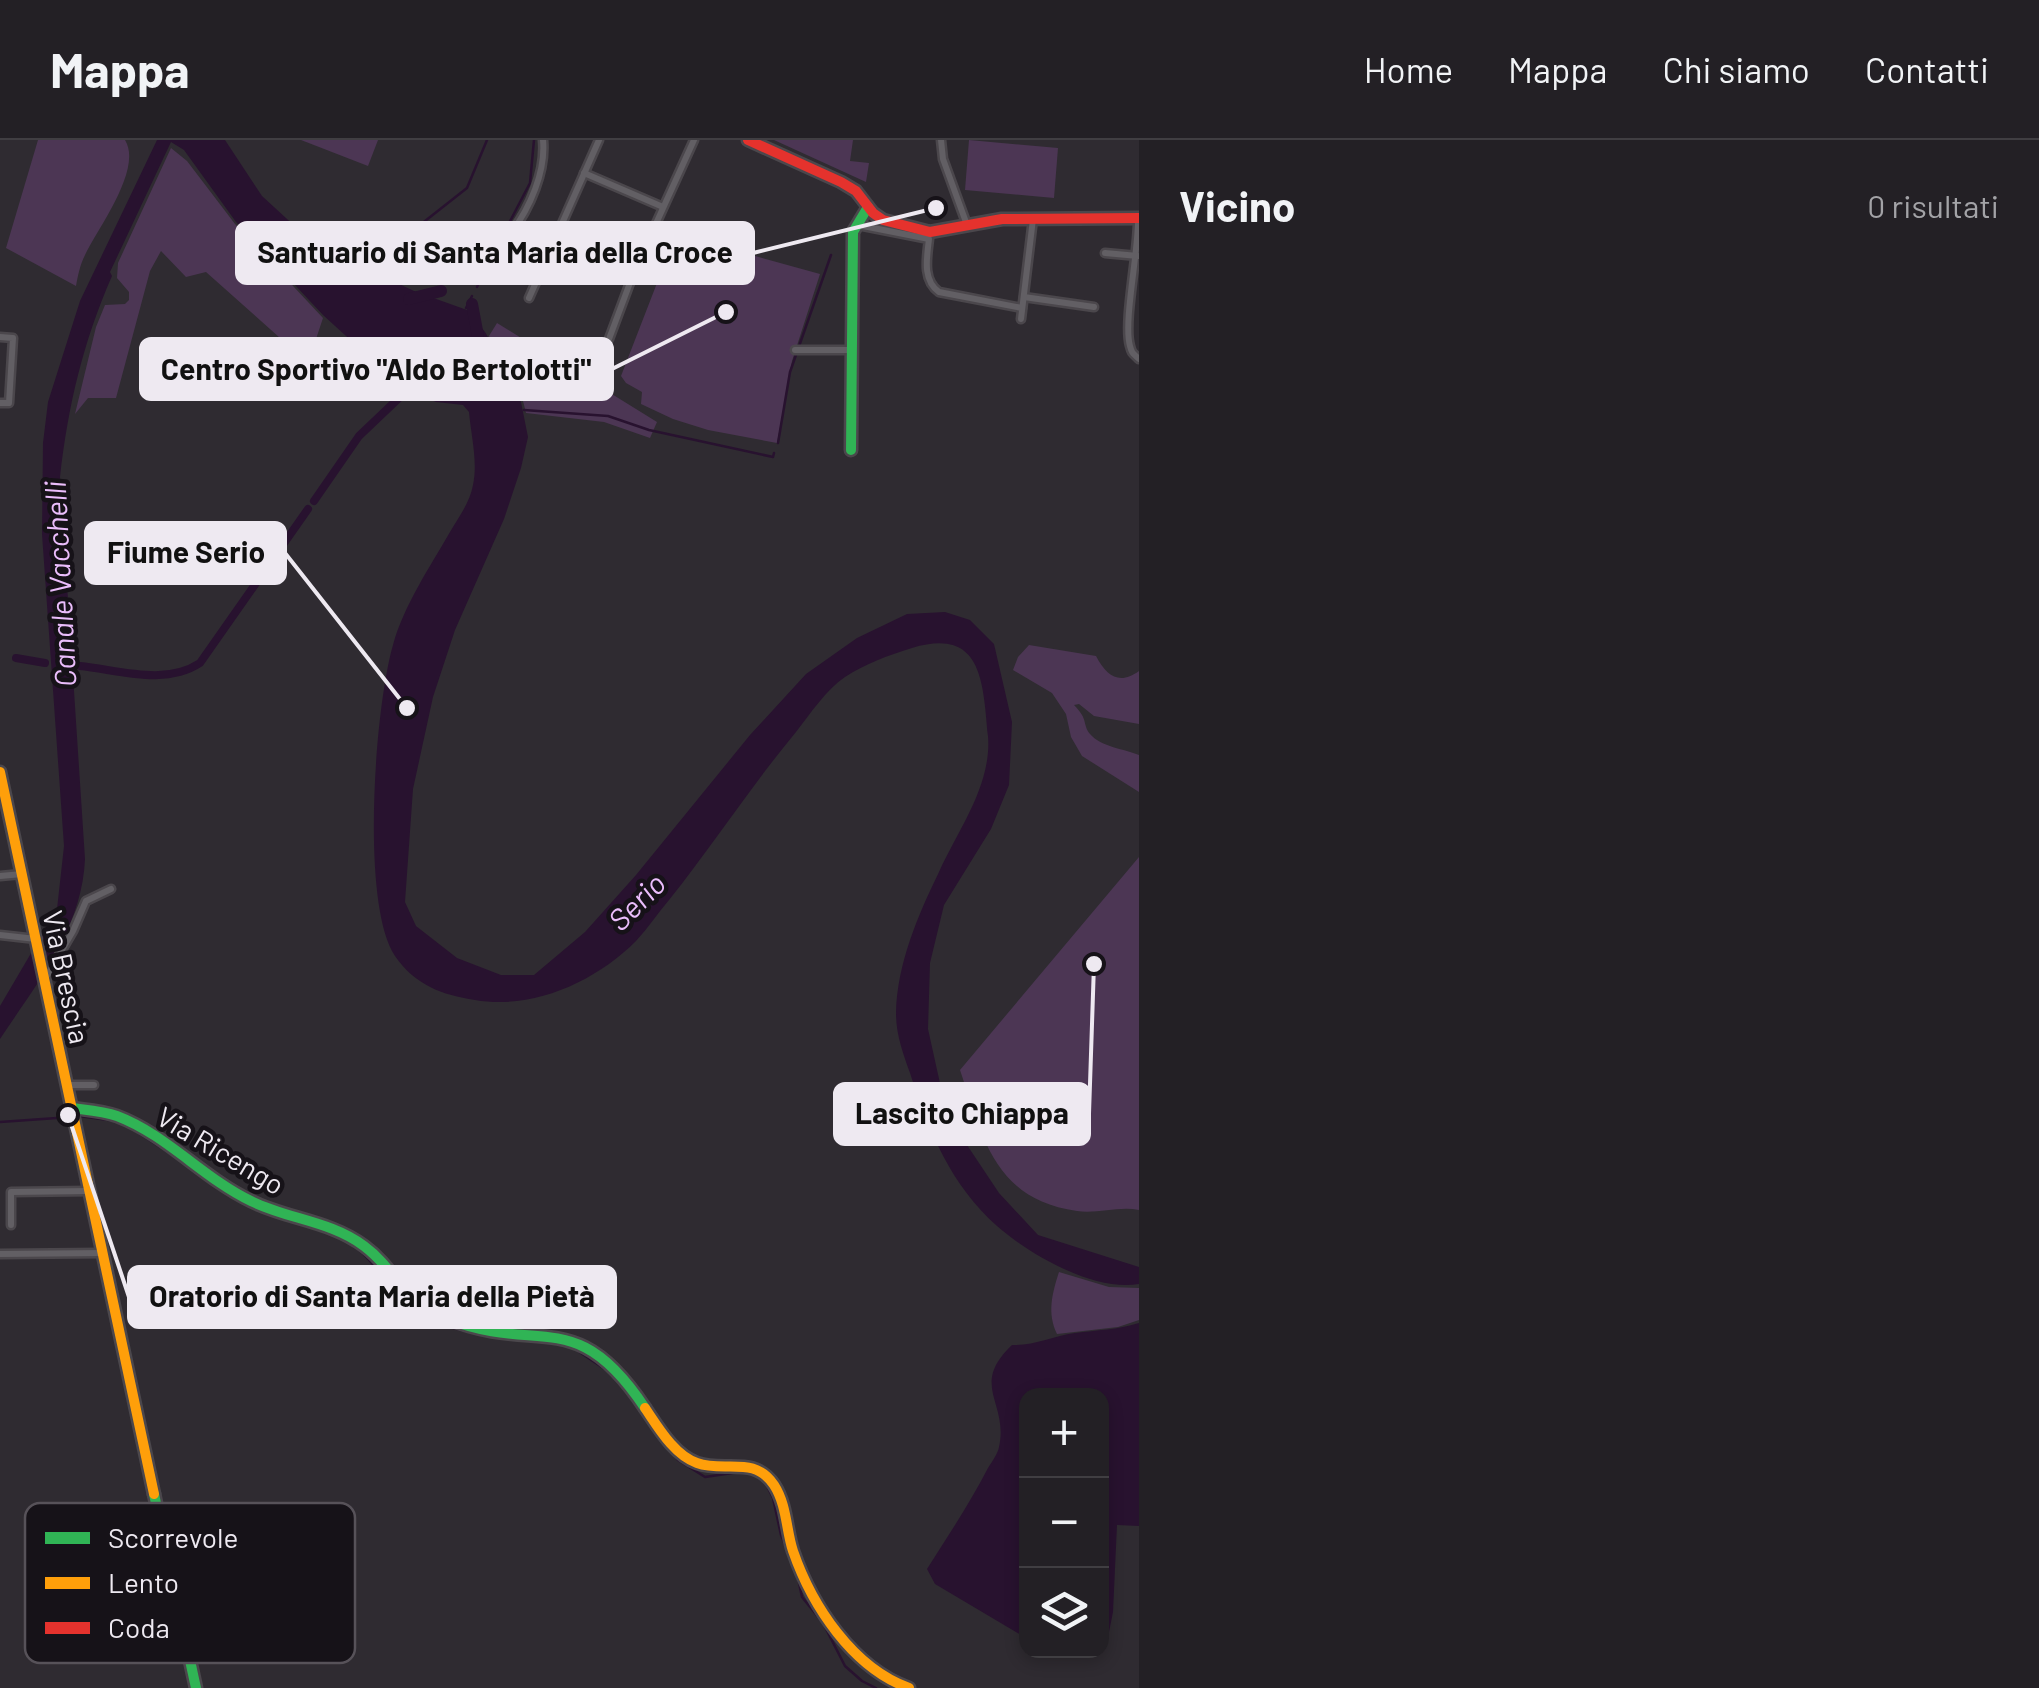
<!DOCTYPE html>
<html lang="it">
<head>
<meta charset="utf-8">
<style>
	:root { --surface:#232025; --page:#2f2d32; --text:#f1f3f6; --muted:#a3a3a7; --line:#403e42 }
	body { margin:0; font-family:Barlow,sans-serif; background:var(--page); color:var(--text) }
	.controls { position:absolute; right:30px; bottom:30px; display:grid; overflow:hidden; border-radius:20px; box-shadow:0 5px 15px #0003 }
	.controls button { width:90px; height:90px; display:grid; place-items:center; padding:0; border:0; border-bottom:2px solid var(--line); background:var(--surface); color:var(--text); font:50px sans-serif }
	.list { margin:0; padding:0; list-style:none }
	h2 { display:flex; justify-content:space-between; align-items:center; height:130px; margin:0; padding:0 40px; font-size:42px }
	h2 small { font-size:32px; font-weight:400; color:var(--muted) }
	.icon { flex:none; width:55px; height:55px; fill:none; stroke:currentColor; stroke-width:2; stroke-linecap:round; stroke-linejoin:round }
	.map { position:relative; flex:none; width:1139px; height:1548px; overflow:hidden }
	header { display:flex; align-items:center; gap:60px; box-sizing:border-box; height:140px; padding:0 50px; background:var(--surface); border-bottom:2px solid var(--line) }
	header strong { font-size:48px }
	nav { display:flex; gap:55px; margin-inline-start:auto; font-size:35px }
	main { display:flex }
	aside { flex:1; background:var(--surface) }
	.map>svg:first-child { display:block }
	.green { fill:#4c3654 }
	.water { fill:#28122f }
	.lines { fill:none; stroke-linecap:round; stroke-linejoin:round }
	.stream { stroke:#28122f; stroke-width:2.5 }
	.canal { stroke:#28122f; stroke-width:8 }
	.river { stroke:#28122f; stroke-width:12 }
	.street-casing { stroke:#4b474c; stroke-width:11 }
	.fast-casing { stroke:#4b474c; stroke-width:15 }
	.slow-casing { stroke:#4b474c; stroke-width:15 }
	.jam-casing { stroke:#4b474c; stroke-width:15 }
	.street { stroke:#625f64; stroke-width:6 }
	.fast { stroke:#30b455; stroke-width:10 }
	.slow { stroke:#ff9f0a; stroke-width:10 }
	.jam { stroke:#e5322d; stroke-width:10 }
	.labels { text-anchor:middle; dominant-baseline:central; stroke-width:9; stroke-linejoin:round; paint-order:stroke }
	.street-label { font-size:28px; fill:#eee9f1; stroke:#161218 }
	.water-label { font-size:30px; font-style:italic; fill:#eabdfb; stroke:#161218 }
	.key { fill:#161218; stroke:#575259; stroke-width:2.5 }
	.key-label { font-size:28px; fill:#eee9f1 }
	.leader { fill:none; stroke:#eee9f1; stroke-width:4 }
	.callout-dot { fill:#eee9f1; stroke:#161218; stroke-width:4 }
	.callout { fill:#eee9f1; stroke:#eee9f1; stroke-width:4 }
	.callout-label { font-size:30px; text-anchor:middle; font-weight:bold; fill:#111 }
</style>
</head>
<body>
<header>
<strong>Mappa</strong>
<nav><a>Home</a><a>Mappa</a><a>Chi siamo</a><a>Contatti</a></nav>
</header>
<main>
<div class="map">
<svg width="1139" height="1548" viewBox="0 0 1139 1548">
	<rect width="100%" height="100%" fill="#2f2b31"/>
	<g class="green">
		<path d="M38,0H125C143,29 98,88 85,115C80,125 78,135 76,146L6,108Z"/>
		<path d="M301,0H378L368,26Z"/>
		<path d="M774,0H853L850,21L869,23L866,42Z"/>
		<path d="M969,0L1058,8L1054,58L965,50Z"/>
		<path d="M171,8L187,21L235,84L323,178L308,223L206,132L186,137L161,111L150,131L116,258H88L75,274L96,187L105,165L125,164L129,160V152L117,138L118,123Z"/>
		<path d="M676,94L820,134L792,221L777,303L708,290L673,279L641,264L642,252L626,243L621,236Z"/>
		<path d="M497,183L657,282L650,298L604,282L526,273L519,245L489,196Z"/>
		<path d="M1029,505L1096,516C1107,537 1120,545 1139,531V584L1094,576L1079,564L1074,565C1089,580 1082,584 1090,594C1101,607 1125,609 1139,615V652L1082,616L1071,597L1066,574L1052,553L1013,530L1018,517Z"/>
		<path d="M1139,717V1070C1119,1066 1097,1074 1077,1071C994,1059 983,998 960,930Z"/>
		<path d="M1059,1132L1109,1147L1139,1148V1180L1118,1187L1057,1194C1047,1173 1052,1154 1059,1132Z"/>
	</g>
	<g class="water">
		<path d="M157,0H225L262,56L299,90L338,115L414,151L467,170L485,192L518,247L528,297L521,328L504,379L455,490L433,557L413,649L405,762L416,786L457,818L501,835H534L585,792L636,735L750,595L806,534L857,498L907,474L945,472L970,480L994,504L1012,582L1009,645L991,689L944,765L930,823L928,889L947,975L999,1053L1038,1095L1139,1127V1144C1095,1152 1030,1115 997,1086C951,1045 929,992 910,933C903,913 896,895 896,873C897,824 918,775 939,732C958,690 992,645 988,596C983,541 982,487 912,508C889,515 865,524 845,537C826,550 810,574 796,592C751,646 713,705 669,760C658,773 648,788 636,801C595,842 533,870 475,860C442,855 415,845 395,816C360,763 375,567 393,505C404,465 430,427 450,392C459,377 470,362 473,345C478,322 471,295 469,272L463,265L436,262L403,248L323,175L236,82L184,10L171,2L110,132L112,136C83,202 68,266 60,337L85,719C82,789 37,843 0,899V866L57,769L64,706L42,394L43,303L48,262L80,161Z"/>
		<path d="M1139,1183V1386L1117,1385L1113,1472L1107,1502L1102,1505V1256H1026V1498L935,1444L927,1429C948,1396 970,1363 988,1328C992,1322 998,1313 999,1307C1009,1262 969,1246 1012,1205C1034,1206 1053,1196 1075,1193C1097,1190 1117,1190 1139,1183Z"/>
	</g>
	<g class="lines">
		<g class="stream">
			<path d="M507,87L530,43L534,0"/>
			<path d="M364,129L467,48L487,0"/>
			<path d="M477,147L502,97"/>
			<path d="M466,168L472,156"/>
			<path d="M524,270L608,276L649,290L773,317L774,313"/>
			<path d="M778,303L790,232L831,115"/>
			<path d="M79,976L116,981"/>
			<path d="M0,982L57,978"/>
			<path d="M128,986L192,1028"/>
			<path d="M236,1058C271,1082 316,1082 351,1104C376,1120 386,1149 409,1166C453,1199 498,1194 549,1200"/>
			<path d="M555,1201L575,1209L621,1240"/>
			<path d="M667,1304L678,1320L705,1337L746,1331L759,1336L765,1342L773,1358L781,1395L797,1433L802,1457L823,1483L845,1526L862,1541L876,1548"/>
		</g>
		<g class="canal">
			<path d="M314,361L359,296L400,257"/>
			<path d="M16,518L45,523"/>
			<path d="M80,526C119,530 165,546 200,523L308,369"/>
		</g>
		<g class="river">
			<path d="M409,159L441,151"/>
			<path d="M472,164L478,196"/>
		</g>
		<g class="street-casing">
			<g id="street">
				<path d="M941,0L943,19L967,85"/>
				<path d="M584,33L663,67"/>
				<path d="M1138,78C1139,110 1123,182 1130,206C1132,214 1133,213 1139,219"/>
				<path d="M858,85L929,99C927,117 922,140 939,152L1022,168"/>
				<path d="M499,89L511,93C530,68 546,31 543,0"/>
				<path d="M556,96L634,132"/>
				<path d="M1105,113L1138,116"/>
				<path d="M1024,157L1094,167"/>
				<path d="M529,158L599,0"/>
				<path d="M1021,179L1033,79"/>
				<path d="M0,197L13,198L9,263H0"/>
				<path d="M609,199L634,132L694,0"/>
				<path d="M795,210H852"/>
				<path d="M0,736L22,734"/>
				<path d="M0,795L36,799"/>
				<path d="M45,839L73,791L86,761L111,749"/>
				<path d="M67,945H94"/>
				<path d="M11,1085V1052L90,1051"/>
				<path d="M0,1114L103,1113"/>
				<path d="M129,1399L132,1393H163"/>
				<path d="M74,1435L172,1436"/>
			</g>
		</g>
		<g class="fast-casing">
			<g id="fast">
				<path d="M851,310L853,92L868,67"/>
				<path d="M72,968C87,970 103,971 117,976C167,995 203,1038 251,1061C287,1079 331,1081 364,1106C399,1132 399,1160 448,1179C540,1215 576,1164 645,1268"/>
				<path d="M154,1354L196,1548"/>
			</g>
		</g>
		<g class="slow-casing">
			<g id="slow">
				<path d="M0,632L154,1354"/>
				<path d="M645,1268C658,1287 674,1315 697,1323C725,1333 754,1315 774,1345C787,1365 786,1390 793,1411C812,1466 853,1528 909,1548"/>
			</g>
		</g>
		<g class="jam-casing">
			<path id="jam" d="M748,0L841,42L856,51L873,73L883,80L930,92L1002,79L1139,78"/>
		</g>
		<use href="#street" class="street"/>
		<use href="#fast" class="fast"/>
		<use href="#slow" class="slow"/>
		<use href="#jam" class="jam"/>
	</g>
	<g class="labels">
		<g class="street-label">
			<text transform="translate(67 837) rotate(78)">Via Brescia</text>
			<text transform="translate(221 1010) rotate(31)">Via Ricengo</text>
		</g>
		<g class="water-label">
			<text transform="translate(59 444) rotate(-93)">Canale Vacchelli</text>
			<text transform="translate(636 761) rotate(-45)">Serio</text>
		</g>
	</g>
	<rect x="25" y="1363" width="330" height="160" rx="15" class="key"/>
	<rect x="45" y="1392" width="45" height="12" fill="#30b455"/>
	<rect x="45" y="1437" width="45" height="12" fill="#ff9f0a"/>
	<rect x="45" y="1482" width="45" height="12" fill="#e5322d"/>
	<g class="key-label">
		<text x="108" y="1408">Scorrevole</text>
		<text x="108" y="1453">Lento</text>
		<text x="108" y="1498">Coda</text>
	</g>
	<path class="leader" d="M936 68L753 113M726 172L612 229M407 568L285 413M1094 824L1089 974M68 975L129 1157"/>
	<g class="callout-dot">
		<circle cx="936" cy="68" r="10"/>
		<circle cx="726" cy="172" r="10"/>
		<circle cx="407" cy="568" r="10"/>
		<circle cx="1094" cy="824" r="10"/>
		<circle cx="68" cy="975" r="10"/>
	</g>
	<g class="callout">
		<rect x="237" y="83" width="516" height="60" rx="10"/>
		<rect x="141" y="199" width="471" height="60" rx="10"/>
		<rect x="86" y="383" width="199" height="60" rx="10"/>
		<rect x="835" y="944" width="254" height="60" rx="10"/>
		<rect x="129" y="1127" width="486" height="60" rx="10"/>
	</g>
	<g class="callout-label">
		<text x="495" y="123">Santuario di Santa Maria della Croce</text>
		<text x="376" y="240">Centro Sportivo "Aldo Bertolotti"</text>
		<text x="186" y="423">Fiume Serio</text>
		<text x="962" y="984">Lascito Chiappa</text>
		<text x="372" y="1167">Oratorio di Santa Maria della Pietà</text>
	</g>
</svg>
<div class="controls">
<button>+</button>
<button>−</button>
<button><svg class="icon" aria-label="layers" viewBox="0 0 24 24"><path d="M12 4l9 5-9 5-9-5zM3 14l9 5 9-5"/></svg></button>
</div>
</div>
<aside>
<h2>Vicino<small>0 risultati</small></h2>
<ul class="list">
</ul>
</aside>
</main>
</body>
</html>
